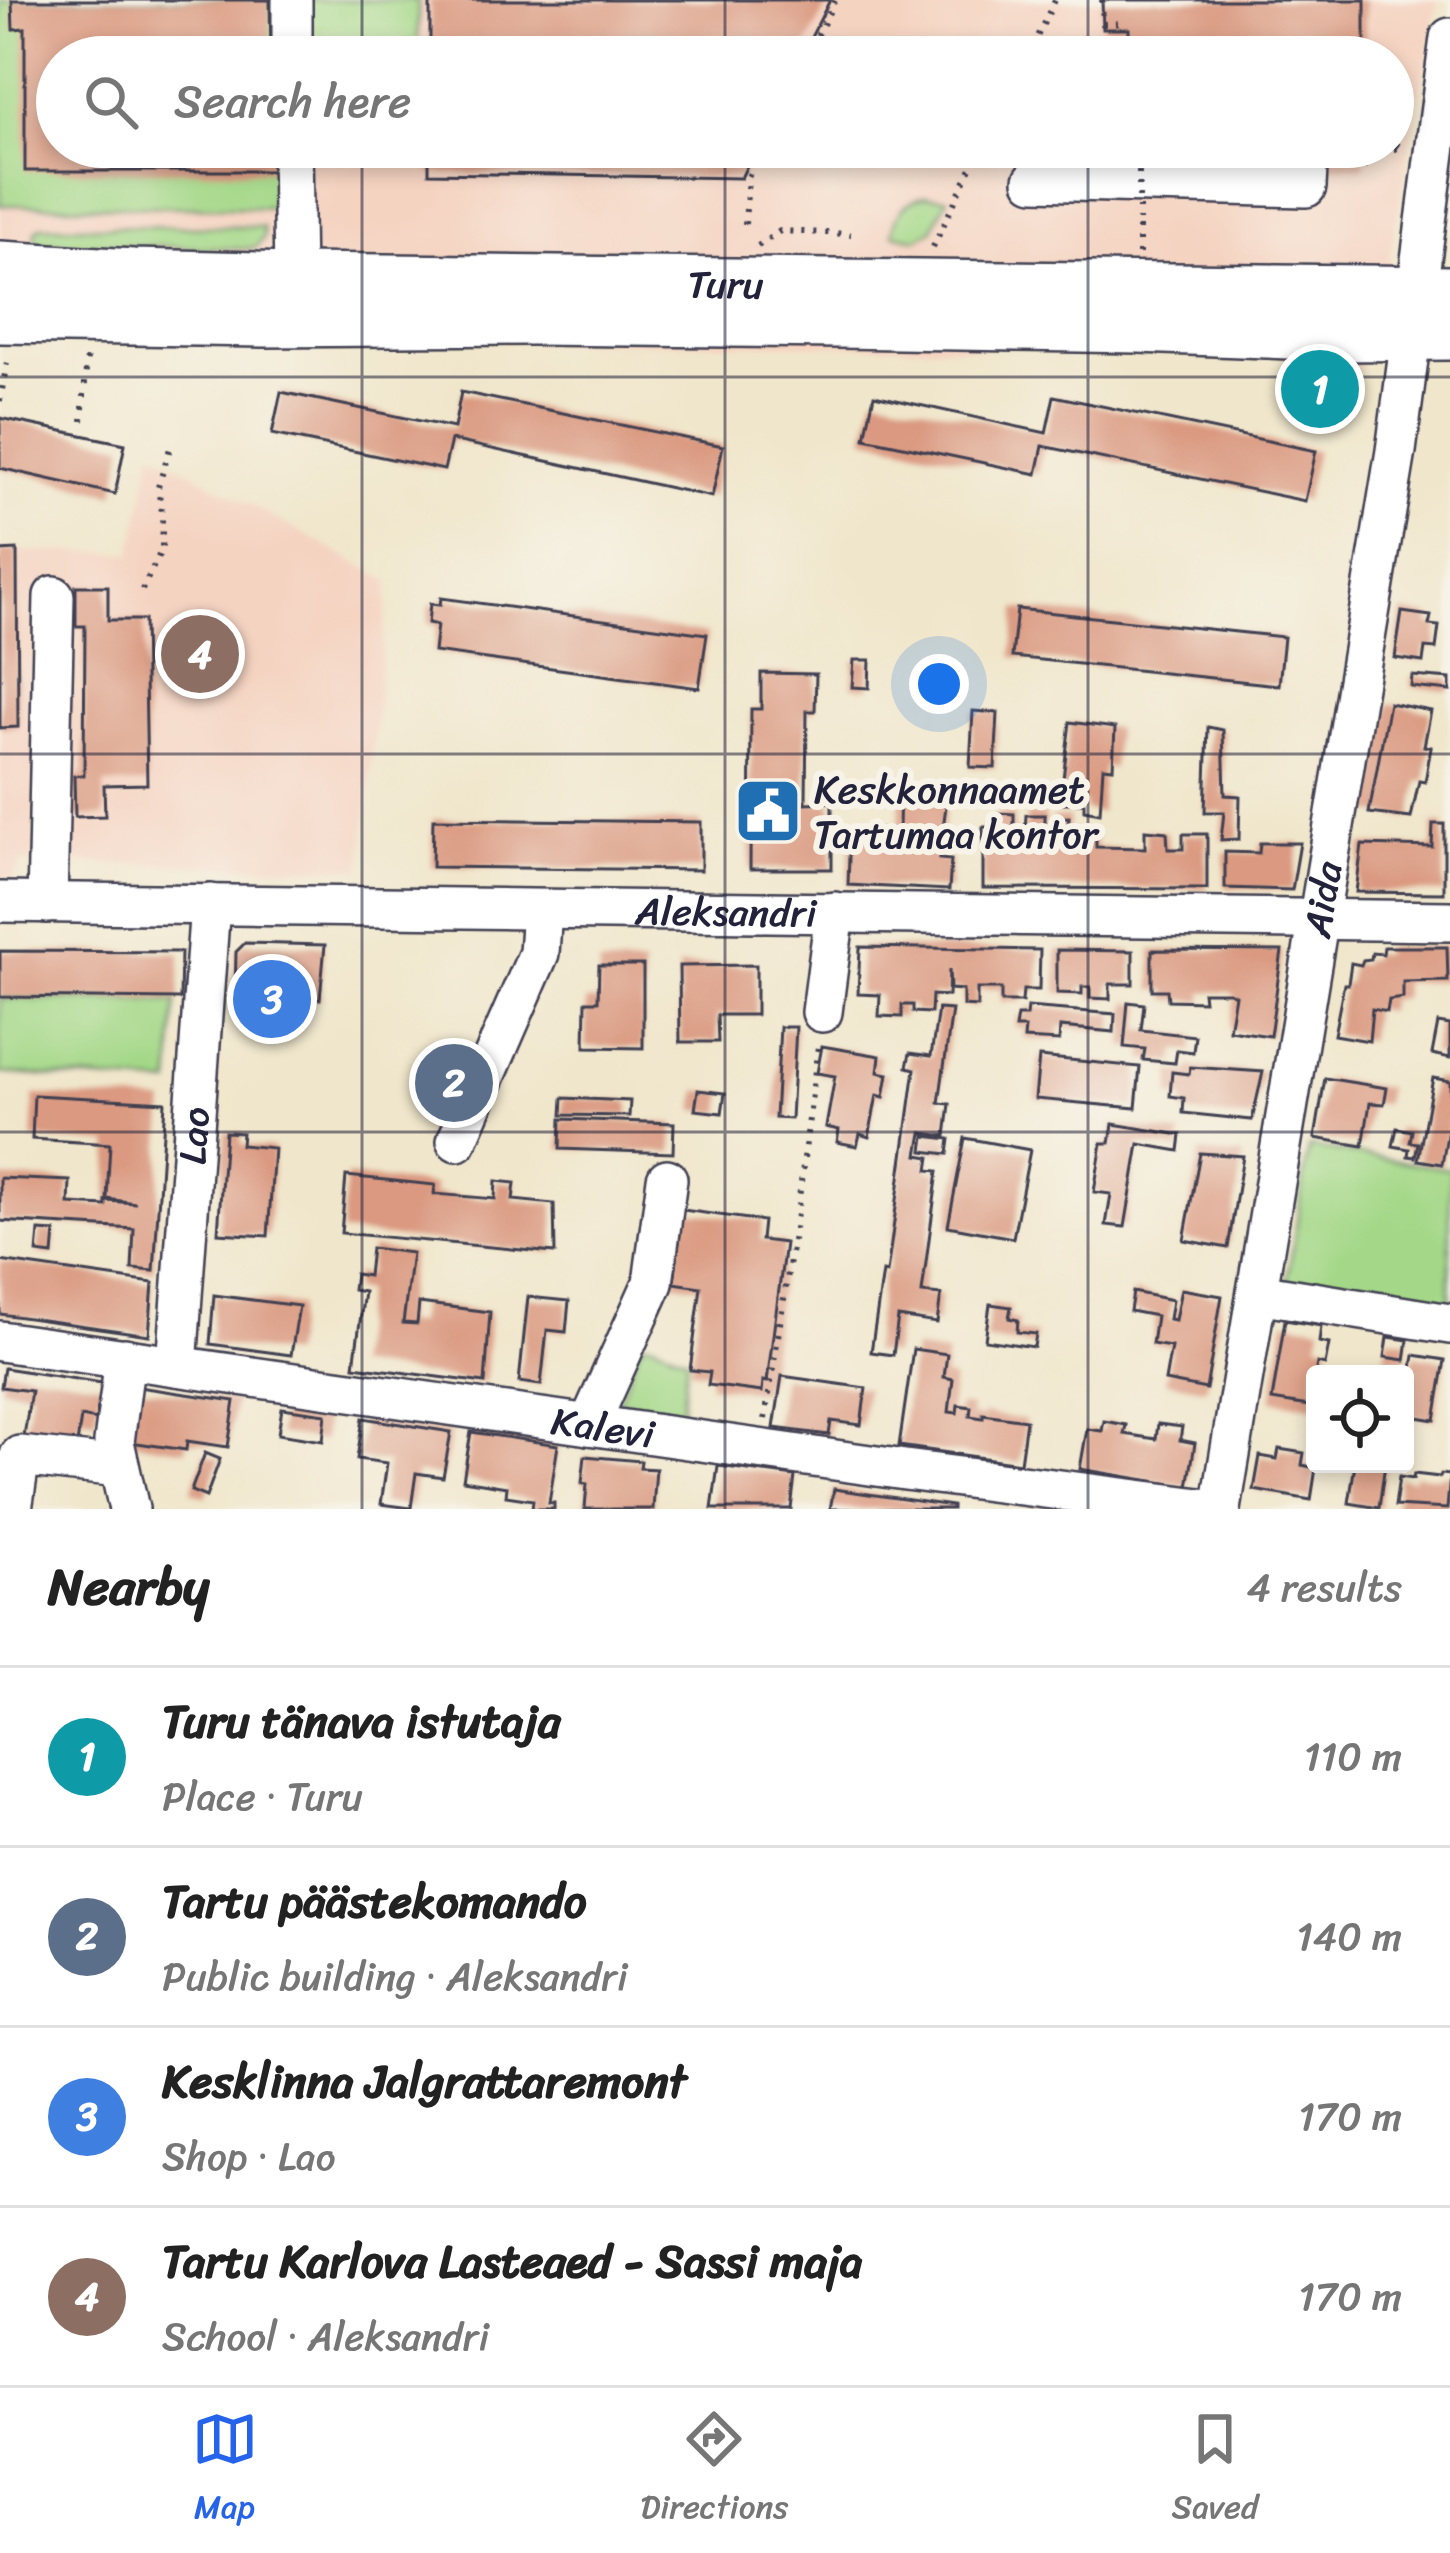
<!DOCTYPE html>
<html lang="en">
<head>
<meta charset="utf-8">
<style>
	:root { --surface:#fff; --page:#f2f2f2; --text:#222; --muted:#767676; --line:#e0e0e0; --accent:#2563eb }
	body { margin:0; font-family:Sriracha,sans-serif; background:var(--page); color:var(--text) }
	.controls { position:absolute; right:36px; bottom:36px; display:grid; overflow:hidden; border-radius:12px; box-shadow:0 6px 18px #0003 }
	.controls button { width:108px; height:108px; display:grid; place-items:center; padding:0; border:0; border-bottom:3px solid var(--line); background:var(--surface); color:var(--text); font:60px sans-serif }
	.you { position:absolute; left:939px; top:684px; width:42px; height:42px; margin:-30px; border:9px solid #fff; border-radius:50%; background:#1a73e8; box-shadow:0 0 0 18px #1a73e833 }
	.badge { display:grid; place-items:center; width:78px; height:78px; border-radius:50%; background:var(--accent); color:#fff; font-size:39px; font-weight:700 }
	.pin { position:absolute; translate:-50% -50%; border:6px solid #fff; box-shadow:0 3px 12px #0006 }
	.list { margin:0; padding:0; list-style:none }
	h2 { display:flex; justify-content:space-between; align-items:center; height:156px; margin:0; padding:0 48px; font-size:51px }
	h2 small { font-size:39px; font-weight:400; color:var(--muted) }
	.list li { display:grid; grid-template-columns:78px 1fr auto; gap:36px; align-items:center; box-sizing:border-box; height:180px; padding:0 48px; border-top:3px solid var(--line) }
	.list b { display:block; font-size:45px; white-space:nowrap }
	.list p { margin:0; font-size:39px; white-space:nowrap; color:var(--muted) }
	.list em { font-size:39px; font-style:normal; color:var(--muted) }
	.icon { flex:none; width:66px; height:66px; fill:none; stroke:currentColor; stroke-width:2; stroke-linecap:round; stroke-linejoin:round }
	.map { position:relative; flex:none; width:1450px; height:1509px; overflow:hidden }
	.search { position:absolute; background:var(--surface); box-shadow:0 6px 18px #0003; left:36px; right:36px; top:36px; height:132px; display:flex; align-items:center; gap:30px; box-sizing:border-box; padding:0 42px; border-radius:66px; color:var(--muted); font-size:45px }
	.sheet { height:876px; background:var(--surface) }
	nav { display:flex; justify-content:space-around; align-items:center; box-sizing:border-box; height:168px; border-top:3px solid var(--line); background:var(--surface); font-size:33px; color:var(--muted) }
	nav a { display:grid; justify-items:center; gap:6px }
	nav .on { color:var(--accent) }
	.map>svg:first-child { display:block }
	.built { fill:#f5d3c1; fill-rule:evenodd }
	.green { fill:#a4d888; stroke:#637d62; stroke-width:3 }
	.building { fill:#da9980 }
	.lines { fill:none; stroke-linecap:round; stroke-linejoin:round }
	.minor-casing { stroke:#413f51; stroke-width:44 }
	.major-casing { stroke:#413f51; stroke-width:56 }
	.path { stroke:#413f51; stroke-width:6; stroke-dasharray:3 9; stroke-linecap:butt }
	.minor { stroke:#fff; stroke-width:39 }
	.major { stroke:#fff; stroke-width:51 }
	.path-bridge { stroke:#413f51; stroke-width:6; stroke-dasharray:3 9; stroke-linecap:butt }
	.grid { fill:none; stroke:#22223b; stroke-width:3; stroke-opacity:0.55 }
	.labels { text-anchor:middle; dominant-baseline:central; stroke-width:12; stroke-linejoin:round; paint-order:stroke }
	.street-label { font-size:39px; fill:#22223b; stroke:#f7f3e8 }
	.poi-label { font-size:39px; fill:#22223b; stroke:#f7f3e8; text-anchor:start }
</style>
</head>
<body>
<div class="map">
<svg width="1450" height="1509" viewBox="0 0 1450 1509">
	<rect width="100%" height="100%" fill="#f7f3e8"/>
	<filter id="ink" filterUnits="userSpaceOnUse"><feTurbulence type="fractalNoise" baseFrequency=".00833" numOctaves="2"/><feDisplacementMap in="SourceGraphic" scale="24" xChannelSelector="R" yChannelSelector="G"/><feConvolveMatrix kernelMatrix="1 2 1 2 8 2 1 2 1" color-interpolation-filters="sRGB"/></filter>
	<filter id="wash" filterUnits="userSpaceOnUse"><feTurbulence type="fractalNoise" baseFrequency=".004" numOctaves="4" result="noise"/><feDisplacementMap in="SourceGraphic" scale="48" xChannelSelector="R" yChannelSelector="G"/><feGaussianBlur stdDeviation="2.7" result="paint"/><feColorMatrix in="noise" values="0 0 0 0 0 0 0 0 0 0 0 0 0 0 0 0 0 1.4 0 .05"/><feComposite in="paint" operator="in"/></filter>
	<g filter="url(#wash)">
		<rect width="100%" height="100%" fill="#f0e6cb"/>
		<g class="built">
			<path d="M0,0H1438L1382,296L1360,370L1333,352L0,334ZM57,57H1393V147H57Z"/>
			<path d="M153,451L389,581L361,868L21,862L12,881H0V551L132,553Z"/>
		</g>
		<g class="green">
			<path d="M1,0H286V57H57V147H286V208L0,205Z"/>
			<path d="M305,0H418V57H306Z"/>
			<path d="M926,196L948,198L932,230L917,239L893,234C895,212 905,201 926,196Z"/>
			<path d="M41,226L263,227L264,237L256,247L245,249L34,243L36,231Z"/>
			<path d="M0,999L176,1002L171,1085L0,1073Z"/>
			<path d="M1309,1147L1450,1169V1312L1286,1287Z"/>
			<path d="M642,1342L653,1343L687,1358L681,1410L618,1402Z"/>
		</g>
		<g id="blocks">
			<g class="building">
				<path d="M12,0H270L271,57H57V147H272V171H25V28L13,29Z"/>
				<path d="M430,0H830L801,57H430Z"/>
				<path d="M1102,0H1365V57H1129V29H1103Z"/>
				<path d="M429,147H756L741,178L429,173Z"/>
				<path d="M1128,147H1365V167L1128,162Z"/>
				<path d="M281,392L454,428L461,392L723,446L712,497L451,440L444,470L272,434Z"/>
				<path d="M874,395L1046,433L1054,396L1316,451L1305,501L1043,446L1037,474L865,438Z"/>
				<path d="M0,418L125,444L115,494L0,468Z"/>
				<path d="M17,550L18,727L0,728V551Z"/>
				<path d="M76,586H108V620H144L147,784L104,785L105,816L75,817L74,776L84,775L85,626H76Z"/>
				<path d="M441,598L707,634L699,688L434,652L437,625L428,623L430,604L440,605Z"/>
				<path d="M1017,609L1284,637L1279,685L1012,657Z"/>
				<path d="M1402,612L1431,616L1429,625L1439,626L1436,649L1425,648L1423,662L1395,658Z"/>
				<path d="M854,660H870L869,688L852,687Z"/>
				<path d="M761,673L816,674L815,711H807L806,803L832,802V869H750L751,709H761Z"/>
				<path d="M1412,676L1450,679V691L1411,687Z"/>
				<path d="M1389,703L1431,711L1424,746L1431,747L1425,782L1419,781L1411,818L1369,813Z"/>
				<path d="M973,711L998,713L995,768L970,767Z"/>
				<path d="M1070,722L1115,728L1113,768L1103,767L1100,813L1084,810V803H1060Z"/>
				<path d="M1208,727L1223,730L1225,795L1240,796L1239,839L1221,840L1224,812H1205Z"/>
				<path d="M900,790L948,792L942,835H949V847H940L939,859L951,860L949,890L848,885L850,829H899Z"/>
				<path d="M997,813L1014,814V831H1025L1026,815H1045V831H1053L1052,818L1069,817L1068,831L1096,833V847L1145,848V830L1167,832L1168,849H1183V834H1207V889L983,888V827H997Z"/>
				<path d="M433,819L701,822V870L432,867Z"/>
				<path d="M1433,824H1444V893L1356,892L1362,845L1432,847Z"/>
				<path d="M1260,843H1300L1292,890L1225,888V852L1259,853Z"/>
				<path d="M245,943L325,945L320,999L235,998L236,952Z"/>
				<path d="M860,947L1040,950L1039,990H1023L1022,1002H1001V989H977V1007L963,1006V990L950,989L949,969L948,996L932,995L931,1013L913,1012V1005H902V1017L879,1016L880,995L858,994Z"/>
				<path d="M1384,947H1447L1448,981L1403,982V998L1389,1000L1387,1012L1372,1009L1369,1041L1334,1035L1344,984H1348L1351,963L1361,965L1363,960L1371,959L1372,953L1383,954Z"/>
				<path d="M1057,950L1133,951V984H1110V999L1090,998V987H1082V994L1057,993Z"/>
				<path d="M1152,950L1282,951L1270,1036L1229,1030L1235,995L1229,992H1203L1204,1001L1168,1000L1167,990H1152Z"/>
				<path d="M0,951L181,952L180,999L0,997Z"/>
				<path d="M599,965H643V1048L585,1047L586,1001H598Z"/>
				<path d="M756,965V1015H717L718,1042H680L679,966Z"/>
				<path d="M1128,1002L1144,1004L1141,1030L1195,1036L1193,1052L1177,1050L1175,1063L1143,1060L1145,1049L1124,1047Z"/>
				<path d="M1027,1007L1115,1014L1114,1032L1060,1027L1059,1041L1024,1039L1025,1028H1015L1017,1016H1026Z"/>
				<path d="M938,1009L952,1010L939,1103L950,1104L946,1136L922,1133L918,1155L930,1157L928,1170L938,1171L922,1293L941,1295L937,1323L898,1317L893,1355L871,1352L883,1272L887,1273L915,1069L907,1067L910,1053L931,1056Z"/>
				<path d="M1438,1023L1450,1025V1058L1432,1054Z"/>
				<path d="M780,1027H796L791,1119L775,1118Z"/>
				<path d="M822,1046L880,1056L878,1072L888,1074L884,1097L877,1095L869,1137L860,1134L857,1146L837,1142L839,1130L826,1127L835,1076L817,1073Z"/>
				<path d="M1039,1057L1140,1067L1136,1108L1035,1099Z"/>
				<path d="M1190,1067L1263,1072L1252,1120L1183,1113L1184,1098L1170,1096L1172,1072L1189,1074Z"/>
				<path d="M1325,1078L1387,1088L1384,1104L1370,1103L1363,1146L1315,1138Z"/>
				<path d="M1433,1078L1450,1081V1118L1442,1164L1418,1160Z"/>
				<path d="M698,1090L725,1093L722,1113L695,1110Z"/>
				<path d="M34,1095L165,1102L154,1271L132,1269L134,1229L0,1221V1178L70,1181L69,1204L106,1206V1201L136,1203L107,1199L110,1144L32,1139Z"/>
				<path d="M563,1098L630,1101L629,1116L562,1115Z"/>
				<path d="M561,1119L674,1123L673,1153L560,1149Z"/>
				<path d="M1113,1124L1181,1135L1179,1151L1139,1144L1125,1227L1106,1225L1111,1194L1094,1192L1102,1143H1110Z"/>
				<path d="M1397,1128L1412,1131L1410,1142L1418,1143L1415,1157L1408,1156L1409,1149L1393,1146Z"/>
				<path d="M225,1132L242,1133L241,1145L274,1148L268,1236L218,1233Z"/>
				<path d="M925,1136L950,1139L948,1154L923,1151Z"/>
				<path d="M965,1138L1030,1150L1013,1238L948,1226Z"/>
				<path d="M1200,1153L1243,1156L1228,1248L1184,1240Z"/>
				<path d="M346,1176L435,1185L434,1194L495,1199L496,1181L515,1183L513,1200L554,1204L555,1253L341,1233Z"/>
				<path d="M683,1210L763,1221L761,1240L785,1243L767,1382L763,1381L762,1392L708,1385L710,1372L690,1370L701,1287L674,1283Z"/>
				<path d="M39,1231L55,1232L53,1255L37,1253Z"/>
				<path d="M371,1248L412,1253L403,1323L417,1324L419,1303L490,1312L485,1383L354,1366L364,1292L353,1290L355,1274L368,1276Z"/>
				<path d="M0,1261L153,1283L149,1335L0,1314Z"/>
				<path d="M1181,1289L1222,1296L1206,1389L1165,1381L1171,1347L1152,1344L1156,1316L1130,1311L1133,1292L1172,1300L1169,1319L1175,1320Z"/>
				<path d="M214,1295L299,1306L291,1355L210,1344Z"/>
				<path d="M528,1297L569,1301L566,1332L547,1330L541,1385L519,1382Z"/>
				<path d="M990,1304L1011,1307L1009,1318L1018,1320L1017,1332L1036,1334L1034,1347L985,1340Z"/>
				<path d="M1285,1320L1321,1326L1319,1342L1329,1344L1325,1365L1317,1363L1315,1374V1407L1272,1400Z"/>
				<path d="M1388,1337L1408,1340L1405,1360L1385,1357Z"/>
				<path d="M913,1349L947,1354L944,1377L953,1379L949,1412L957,1413L958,1405L971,1407L970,1416L983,1418V1414L1026,1420L1020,1463L899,1446Z"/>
				<path d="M1414,1355L1445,1360L1435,1420L1405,1415Z"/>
				<path d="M4,1368L102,1383L96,1420L81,1417L76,1451L24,1437L31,1391L1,1387Z"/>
				<path d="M782,1376L866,1388L861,1425L831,1421L829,1435L774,1428Z"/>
				<path d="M138,1387L235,1401L228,1447L187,1441L186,1450L130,1442Z"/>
				<path d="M282,1408L326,1414L323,1441L278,1434Z"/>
				<path d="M363,1418L451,1432L443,1477L416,1473L411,1508L381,1504L387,1463L357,1459Z"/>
				<path d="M1104,1421L1126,1425L1124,1434L1156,1439L1158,1424L1182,1427L1180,1440L1195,1443L1188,1487L1080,1469L1087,1429L1102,1431Z"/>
				<path d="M471,1432L558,1445L549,1503H554V1509H532L533,1500L506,1496L507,1487L463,1480Z"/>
				<path d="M1279,1449L1304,1453L1302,1465L1316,1468L1311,1500L1254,1490L1260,1456L1277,1459Z"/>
				<path d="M205,1453L220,1459L206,1497L191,1491Z"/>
				<path d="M585,1456L641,1461L640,1468L656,1469L653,1509H585L587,1484L582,1483Z"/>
				<path d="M1355,1464H1385L1379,1508L1349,1503Z"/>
				<path d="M718,1466L795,1476L791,1509H712Z"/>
				<path d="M1414,1474L1440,1477L1441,1474L1450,1475L1447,1509L1395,1506L1399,1477L1413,1479Z"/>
				<path d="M834,1489L952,1506V1509H830Z"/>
			</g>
		</g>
	</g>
	<g filter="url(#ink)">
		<use href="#blocks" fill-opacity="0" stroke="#413f51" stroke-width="3"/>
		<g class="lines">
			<g class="minor-casing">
				<g id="minor">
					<path d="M292,0V57"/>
					<path d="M292,147L294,279"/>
					<path d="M1034,180L1306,187L1307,167"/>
					<path id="s1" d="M0,902L1450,921"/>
					<path d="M47,903L54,596"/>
					<path d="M822,1012L835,912"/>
					<path d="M457,1141L539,953L542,910"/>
					<path d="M1257,1293L1450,1324"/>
					<path id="s2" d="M0,1341L905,1470L1208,1509"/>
					<path d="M125,1358L114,1442L129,1509"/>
					<path id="s3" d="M177,1366L210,904"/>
					<path d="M589,1425L653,1283L667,1179"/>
					<path d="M12,1509L20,1456L119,1467"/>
					<path id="s4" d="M1221,1509L1396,451L1450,38"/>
				</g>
			</g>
			<g class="major-casing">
				<g id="major">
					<path id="s5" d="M0,267L133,275L294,279L1450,292"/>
					<path d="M0,317L264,321L532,319L839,322L1139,327L1340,335L1450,334"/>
				</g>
			</g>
			<g class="path">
				<path d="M1102,0L1103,24L1123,23L1124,57"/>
				<path d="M1115,39L1137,38"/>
				<path d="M807,57L835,0"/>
				<path d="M1027,57L1055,0"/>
				<path d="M1370,152L1402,148L1393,142"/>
				<path d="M745,224L748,177L763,147"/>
				<path d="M758,246L780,231L851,234"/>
				<path d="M933,247L981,147"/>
				<path d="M1139,254V221"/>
				<path d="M0,401L8,357"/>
				<path d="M82,421L87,357"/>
				<path d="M142,590L162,549V515L158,487L172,442"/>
				<path d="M765,1419L796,1222L818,1046"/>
			</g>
			<use href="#minor" class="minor"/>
			<use href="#major" class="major"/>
			<path class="path-bridge" d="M1139,171V221"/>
		</g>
	</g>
	<path class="grid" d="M362,0V57M725,0V57M1088,0V57M362,147V1509M725,147V1509M1088,147V1509M0,377H1450M0,754H1450M0,1132H1450"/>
	<defs>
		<g id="civic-square" transform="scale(3.45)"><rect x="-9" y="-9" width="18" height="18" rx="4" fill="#1f6fb2" stroke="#f7f3e8"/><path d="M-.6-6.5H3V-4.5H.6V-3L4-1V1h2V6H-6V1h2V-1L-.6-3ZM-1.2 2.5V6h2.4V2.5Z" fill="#fff"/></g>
	</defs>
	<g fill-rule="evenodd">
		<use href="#civic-square" x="768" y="811"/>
	</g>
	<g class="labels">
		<g class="street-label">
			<text stroke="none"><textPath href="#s5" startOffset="726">Turu</textPath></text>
			<text stroke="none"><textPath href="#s4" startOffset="618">Aida</textPath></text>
			<text stroke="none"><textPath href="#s1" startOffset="726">Aleksandri</textPath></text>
			<text stroke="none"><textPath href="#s3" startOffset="231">Lao</textPath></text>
			<text stroke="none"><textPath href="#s2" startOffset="609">Kalevi</textPath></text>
		</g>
		<g class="poi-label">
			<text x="814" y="789">Keskkonnaamet<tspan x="814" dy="45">Tartumaa kontor</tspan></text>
		</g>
	</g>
</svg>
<div class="controls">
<button><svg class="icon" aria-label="locate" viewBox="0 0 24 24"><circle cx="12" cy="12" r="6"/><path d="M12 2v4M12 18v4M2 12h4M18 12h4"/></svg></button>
</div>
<div class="you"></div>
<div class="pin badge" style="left:1320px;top:389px;background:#0f9aa8">1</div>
<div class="pin badge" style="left:454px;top:1083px;background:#5c6f8a">2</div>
<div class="pin badge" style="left:272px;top:999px;background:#3f7fe0">3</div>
<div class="pin badge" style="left:200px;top:654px;background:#8d6e63">4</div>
<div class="search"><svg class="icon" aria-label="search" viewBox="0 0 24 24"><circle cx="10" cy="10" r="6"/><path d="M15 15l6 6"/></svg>Search here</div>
</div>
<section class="sheet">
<h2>Nearby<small>4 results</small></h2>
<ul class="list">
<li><span class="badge" style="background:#0f9aa8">1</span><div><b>Turu tänava istutaja</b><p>Place · Turu</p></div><em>110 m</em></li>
<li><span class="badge" style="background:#5c6f8a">2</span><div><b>Tartu päästekomando</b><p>Public building · Aleksandri</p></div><em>140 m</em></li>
<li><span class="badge" style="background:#3f7fe0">3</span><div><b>Kesklinna Jalgrattaremont</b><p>Shop · Lao</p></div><em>170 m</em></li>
<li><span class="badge" style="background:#8d6e63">4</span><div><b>Tartu Karlova Lasteaed - Sassi maja</b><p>School · Aleksandri</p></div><em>170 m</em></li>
</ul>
</section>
<nav>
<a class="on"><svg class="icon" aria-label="map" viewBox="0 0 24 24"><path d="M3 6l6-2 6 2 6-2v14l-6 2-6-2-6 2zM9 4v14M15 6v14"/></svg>Map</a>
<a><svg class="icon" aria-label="directions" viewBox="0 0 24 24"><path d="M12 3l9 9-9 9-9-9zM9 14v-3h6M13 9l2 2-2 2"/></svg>Directions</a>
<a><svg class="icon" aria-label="saved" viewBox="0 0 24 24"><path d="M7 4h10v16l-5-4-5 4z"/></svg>Saved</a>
</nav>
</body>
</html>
